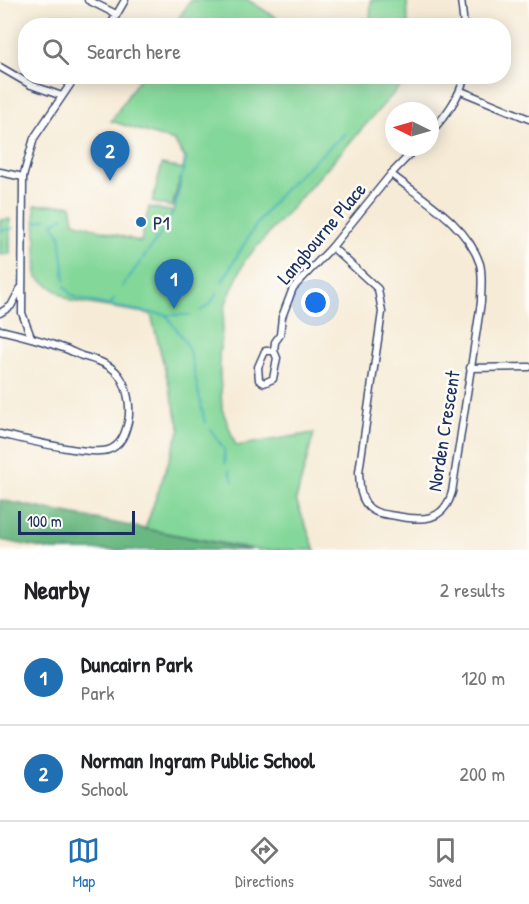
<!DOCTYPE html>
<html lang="en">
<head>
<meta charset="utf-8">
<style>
	:root { --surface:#fff; --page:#f6f6f6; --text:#202124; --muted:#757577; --line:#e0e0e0; --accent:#1f6fb2 }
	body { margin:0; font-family:"Patrick Hand",sans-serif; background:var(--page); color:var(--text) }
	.compass { position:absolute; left:385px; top:102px; width:54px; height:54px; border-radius:50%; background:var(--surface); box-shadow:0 3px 15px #0003; rotate:275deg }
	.scale { position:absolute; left:18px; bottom:15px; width:117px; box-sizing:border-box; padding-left:6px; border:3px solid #1b2f5e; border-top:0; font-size:16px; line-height:21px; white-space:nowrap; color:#1b2f5e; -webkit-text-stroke:4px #fdfcf7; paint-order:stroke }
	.you { position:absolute; left:316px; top:303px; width:21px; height:21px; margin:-15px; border:4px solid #fff; border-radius:50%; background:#1a73e8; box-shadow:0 0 0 9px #1a73e833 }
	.badge { display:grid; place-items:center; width:39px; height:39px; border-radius:50%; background:var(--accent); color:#fff; font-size:20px; font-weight:700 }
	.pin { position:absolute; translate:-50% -50px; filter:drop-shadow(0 2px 3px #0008) }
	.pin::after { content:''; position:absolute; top:32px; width:21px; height:18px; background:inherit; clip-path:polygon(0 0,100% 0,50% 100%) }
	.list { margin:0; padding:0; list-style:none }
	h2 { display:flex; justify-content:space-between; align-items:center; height:78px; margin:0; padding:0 24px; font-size:26px }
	h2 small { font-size:20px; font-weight:400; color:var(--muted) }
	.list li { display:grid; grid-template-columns:39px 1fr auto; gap:18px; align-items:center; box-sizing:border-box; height:96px; padding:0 24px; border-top:2px solid var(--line) }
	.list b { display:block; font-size:22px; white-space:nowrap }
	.list p { margin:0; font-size:20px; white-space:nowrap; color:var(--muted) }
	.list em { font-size:20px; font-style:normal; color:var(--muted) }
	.icon { flex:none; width:33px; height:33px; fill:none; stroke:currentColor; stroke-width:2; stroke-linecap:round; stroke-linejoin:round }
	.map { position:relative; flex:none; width:529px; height:550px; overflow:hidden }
	.search { position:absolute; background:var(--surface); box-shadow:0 3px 15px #0003; left:18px; right:18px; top:18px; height:66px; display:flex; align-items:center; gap:15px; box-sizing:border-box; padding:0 21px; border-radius:24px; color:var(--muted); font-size:22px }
	.sheet { height:270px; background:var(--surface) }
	nav { display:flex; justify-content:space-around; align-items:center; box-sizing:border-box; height:84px; border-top:2px solid var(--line); background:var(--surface); font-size:16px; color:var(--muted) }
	nav a { display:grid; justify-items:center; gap:3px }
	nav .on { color:var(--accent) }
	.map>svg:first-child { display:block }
	.green { fill:#83d799; stroke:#4f837c; stroke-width:1.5 }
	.forest { fill:#6ab881; stroke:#427470; stroke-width:1.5 }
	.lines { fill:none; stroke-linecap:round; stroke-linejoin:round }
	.stream { stroke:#3dadb9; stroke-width:2 }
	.street-casing { stroke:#3c4b70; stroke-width:9 }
	.street { stroke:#fff; stroke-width:6 }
	.poi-dot { fill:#1f6fb2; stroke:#fdfcf7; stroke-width:2 }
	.labels { text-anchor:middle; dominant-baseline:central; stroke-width:5; stroke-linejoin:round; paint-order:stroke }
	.poi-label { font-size:20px; fill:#1b2f5e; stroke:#fdfcf7; text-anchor:start }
	.street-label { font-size:20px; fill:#1b2f5e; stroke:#fdfcf7 }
</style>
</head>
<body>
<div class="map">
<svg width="529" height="550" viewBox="0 0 529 550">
	<rect width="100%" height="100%" fill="#fdfcf7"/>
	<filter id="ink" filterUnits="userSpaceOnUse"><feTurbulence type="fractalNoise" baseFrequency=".0167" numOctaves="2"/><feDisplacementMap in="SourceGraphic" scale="12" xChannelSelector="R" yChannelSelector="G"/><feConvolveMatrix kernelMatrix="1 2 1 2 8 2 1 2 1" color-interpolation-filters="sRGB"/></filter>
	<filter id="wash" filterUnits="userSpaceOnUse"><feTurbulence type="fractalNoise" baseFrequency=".008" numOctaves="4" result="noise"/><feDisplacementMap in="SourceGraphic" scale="24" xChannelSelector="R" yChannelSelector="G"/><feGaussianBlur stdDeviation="1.35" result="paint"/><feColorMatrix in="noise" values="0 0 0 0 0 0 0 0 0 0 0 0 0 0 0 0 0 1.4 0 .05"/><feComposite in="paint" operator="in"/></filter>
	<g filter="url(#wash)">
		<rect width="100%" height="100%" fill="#f6ebd6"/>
		<g class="green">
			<path d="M191,0H248L288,25H174Z"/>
			<path d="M371,0H407L408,25H370Z"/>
			<path d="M141,76L403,77L401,85L245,260L225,305L219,356L222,409L236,446L314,433L296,500L315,550H259L145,529L180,429L151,314L71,301L37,277L35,205H71L74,222L141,242L149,207L173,212L180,178L172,207L152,202L162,164L183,169L185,158L174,141L111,121Z"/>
			<path d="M10,219V254L0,255V220Z"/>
		</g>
		<path class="forest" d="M0,500L251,550H52L0,540Z"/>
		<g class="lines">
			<g class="stream">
				<path d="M175,209L186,157"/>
				<path d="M64,217L53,223L60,235L65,280"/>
				<path d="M36,222L46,219"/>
				<path d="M0,231L13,228"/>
				<path d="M222,282C238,255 252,228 272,204C293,178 321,155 346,133"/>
				<path d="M65,286L71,295L78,298L110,306L166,315H190"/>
				<path d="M122,287L160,235L173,212"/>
				<path d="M110,306L114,299"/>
				<path d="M200,311L210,304L217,293"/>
				<path d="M166,315L185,341L191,357L205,423"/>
				<path d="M211,430L224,449L225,463"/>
				<path d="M229,471L233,481"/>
			</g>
		</g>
	</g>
	<g filter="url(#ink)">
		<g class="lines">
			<g class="street-casing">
				<g id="street">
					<path d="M88,0L116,14"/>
					<path d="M461,0L464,26"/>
					<path d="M110,26L125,0"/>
					<path d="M0,67L31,85L62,96"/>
					<path d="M461,91L529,119"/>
					<path d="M430,133C446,115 458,100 465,76"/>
					<path d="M0,172L23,177"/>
					<path d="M332,247L378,289L382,312L359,472C360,484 359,494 366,504C373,514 385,514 396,516C422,521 444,522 452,492L481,302C481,290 483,275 480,264C467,224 422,199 391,174"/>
					<path d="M0,313L11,306L20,289"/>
					<path d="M0,330C22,335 44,341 66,349C71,351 77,354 82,356C95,360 109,363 118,374C128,386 131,408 128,422C125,434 121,446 108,450C88,456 23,439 0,434"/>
					<path d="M31,337L22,313L23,177L34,138L76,76"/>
					<path d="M274,351H265L258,367L259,380L264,383L273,379L277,358L274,351L275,342L280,335L282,317L293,288L332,247L391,174L417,147"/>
					<path d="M470,368L529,367"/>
				</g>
			</g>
			<use href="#street" class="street"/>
		</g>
	</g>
	<circle class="poi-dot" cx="141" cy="222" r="6"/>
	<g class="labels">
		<g class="poi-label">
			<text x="153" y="222">P1</text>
		</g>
		<g class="street-label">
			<text transform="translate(321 233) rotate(-50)">Langbourne Place</text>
			<text transform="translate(443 431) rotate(-81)">Norden Crescent</text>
		</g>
	</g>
</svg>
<svg class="compass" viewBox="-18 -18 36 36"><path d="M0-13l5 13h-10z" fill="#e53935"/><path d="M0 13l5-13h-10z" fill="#757577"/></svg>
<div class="scale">100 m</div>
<div class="you"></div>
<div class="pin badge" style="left:174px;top:309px">1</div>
<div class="pin badge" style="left:110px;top:181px">2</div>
<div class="search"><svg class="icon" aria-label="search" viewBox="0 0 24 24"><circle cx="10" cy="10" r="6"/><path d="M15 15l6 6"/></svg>Search here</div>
</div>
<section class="sheet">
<h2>Nearby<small>2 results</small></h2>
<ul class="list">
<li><span class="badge">1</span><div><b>Duncairn Park</b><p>Park</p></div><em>120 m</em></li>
<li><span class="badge">2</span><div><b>Norman Ingram Public School</b><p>School</p></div><em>200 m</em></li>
</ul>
</section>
<nav>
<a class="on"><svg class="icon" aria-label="map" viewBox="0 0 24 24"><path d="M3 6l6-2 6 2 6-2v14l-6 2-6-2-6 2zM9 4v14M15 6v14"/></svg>Map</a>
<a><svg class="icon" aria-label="directions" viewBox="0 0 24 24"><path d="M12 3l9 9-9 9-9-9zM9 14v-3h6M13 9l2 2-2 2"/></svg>Directions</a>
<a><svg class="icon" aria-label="saved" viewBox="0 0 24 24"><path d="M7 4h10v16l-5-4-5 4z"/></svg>Saved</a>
</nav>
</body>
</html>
